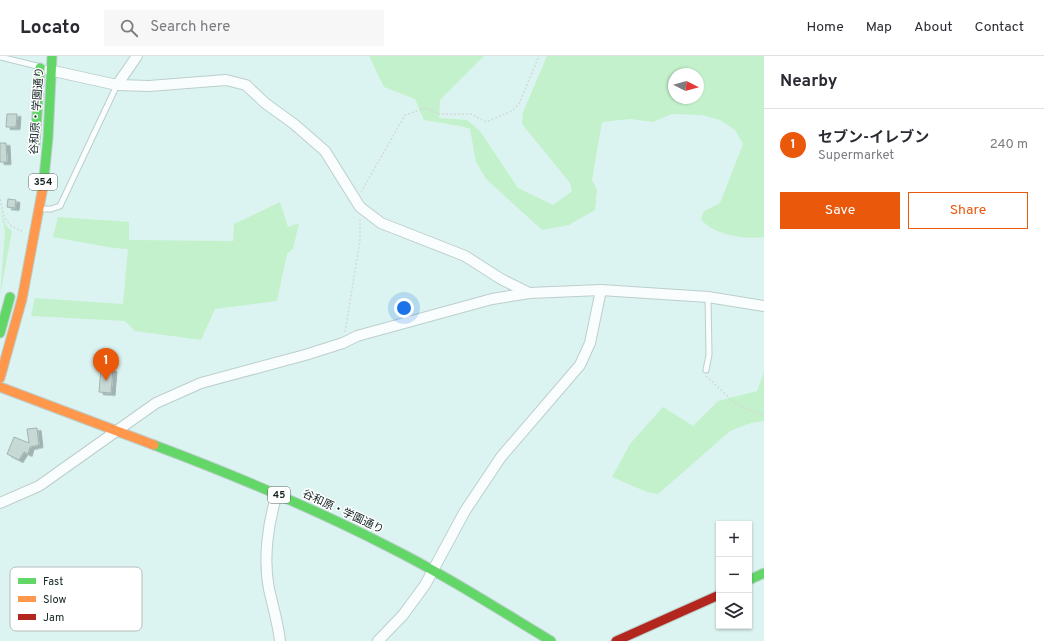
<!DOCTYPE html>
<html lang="en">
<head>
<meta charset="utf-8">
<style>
	:root { --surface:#fff; --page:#f7f7f7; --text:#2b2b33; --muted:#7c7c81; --line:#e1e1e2; --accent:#ea580c }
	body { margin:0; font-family:Overpass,"Noto Sans JP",sans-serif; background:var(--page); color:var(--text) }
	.controls { position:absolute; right:12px; bottom:12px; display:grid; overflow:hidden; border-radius:0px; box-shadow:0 1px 3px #0004 }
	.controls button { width:36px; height:36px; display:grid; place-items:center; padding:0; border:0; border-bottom:1px solid var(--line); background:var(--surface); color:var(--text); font:20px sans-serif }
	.compass { position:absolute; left:668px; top:12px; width:36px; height:36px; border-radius:50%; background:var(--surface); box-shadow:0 1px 3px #0004; rotate:96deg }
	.you { position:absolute; left:404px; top:252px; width:14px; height:14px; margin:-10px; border:3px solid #fff; border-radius:50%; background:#1a73e8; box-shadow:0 0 0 6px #1a73e833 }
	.badge { display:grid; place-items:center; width:26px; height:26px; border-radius:50%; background:var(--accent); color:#fff; font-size:13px; font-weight:700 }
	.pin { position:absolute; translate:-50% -33px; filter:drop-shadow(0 1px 2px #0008) }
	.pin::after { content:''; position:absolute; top:21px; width:14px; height:12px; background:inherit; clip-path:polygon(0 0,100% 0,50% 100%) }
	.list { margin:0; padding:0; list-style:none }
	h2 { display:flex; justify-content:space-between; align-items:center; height:52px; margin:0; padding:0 16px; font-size:17px }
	h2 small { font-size:13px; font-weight:400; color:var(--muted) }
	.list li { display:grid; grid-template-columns:26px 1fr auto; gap:12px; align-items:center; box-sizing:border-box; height:72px; padding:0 16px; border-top:1px solid var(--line) }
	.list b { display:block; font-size:15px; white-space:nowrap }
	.list p { margin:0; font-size:13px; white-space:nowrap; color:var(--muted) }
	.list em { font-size:13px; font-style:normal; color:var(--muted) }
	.actions { display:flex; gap:8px; padding:12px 16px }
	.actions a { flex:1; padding:9px 0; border:1px solid var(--accent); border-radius:0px; text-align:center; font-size:14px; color:var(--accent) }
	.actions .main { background:var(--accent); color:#fff }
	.icon { flex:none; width:22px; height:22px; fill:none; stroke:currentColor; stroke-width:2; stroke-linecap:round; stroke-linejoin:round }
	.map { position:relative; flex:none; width:764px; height:585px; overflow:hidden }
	header { display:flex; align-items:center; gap:24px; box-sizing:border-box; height:56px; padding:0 20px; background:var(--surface); border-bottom:1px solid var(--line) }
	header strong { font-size:19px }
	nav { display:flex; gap:22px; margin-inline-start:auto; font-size:14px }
	.search { width:280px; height:36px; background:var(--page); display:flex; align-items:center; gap:10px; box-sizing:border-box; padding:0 14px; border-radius:0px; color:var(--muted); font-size:15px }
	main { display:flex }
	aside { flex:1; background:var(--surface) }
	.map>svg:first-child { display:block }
	.green { fill:#c3f1cb; fill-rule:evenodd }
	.building { fill:#c7d9d4; stroke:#a2b4b0; filter:url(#shadow) }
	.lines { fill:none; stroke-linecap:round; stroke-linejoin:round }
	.lane-casing { stroke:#bbcfcc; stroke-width:7 }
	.street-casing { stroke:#bbcfcc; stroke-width:12 }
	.fast-casing { stroke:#bbcfcc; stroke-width:11 }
	.slow-casing { stroke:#bbcfcc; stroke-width:11 }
	.jam-casing { stroke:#bbcfcc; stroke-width:11 }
	.path { stroke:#d3dad9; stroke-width:1.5; stroke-dasharray:2 2; stroke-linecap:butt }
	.lane { stroke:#fafdfd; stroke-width:5 }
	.street { stroke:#fafdfd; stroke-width:10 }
	.fast { stroke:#63d668; stroke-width:9 }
	.slow { stroke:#ff974d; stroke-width:9 }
	.jam { stroke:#b3261e; stroke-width:9 }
	.labels { text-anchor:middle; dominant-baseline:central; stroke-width:3; stroke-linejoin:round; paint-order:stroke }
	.shield { fill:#fff; stroke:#5a6665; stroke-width:1 }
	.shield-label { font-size:10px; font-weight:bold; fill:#132423 }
	.street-label { font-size:11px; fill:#132423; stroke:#fff }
	.key { fill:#fff; stroke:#b8bdbd; stroke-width:1 }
	.key-label { font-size:11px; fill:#132423 }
</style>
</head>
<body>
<header>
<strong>Locato</strong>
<div class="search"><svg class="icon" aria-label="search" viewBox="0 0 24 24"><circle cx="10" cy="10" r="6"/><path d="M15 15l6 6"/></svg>Search here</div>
<nav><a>Home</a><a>Map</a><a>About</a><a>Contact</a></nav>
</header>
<main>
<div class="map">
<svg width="764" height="585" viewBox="0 0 764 585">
	<defs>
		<filter id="shadow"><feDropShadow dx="4" dy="2.5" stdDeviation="0" flood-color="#0004"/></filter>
	</defs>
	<rect width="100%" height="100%" fill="#dcf4f1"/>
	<g class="green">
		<path d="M369,0H484L440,44L439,62L467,64L480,75L518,132L553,149L572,135L570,127L522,68L523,56L547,0H764V181C747,184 712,179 701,163L704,155L720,147L743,88L735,74L720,64L702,59L672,58L653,66L630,63L602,66L592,124L597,134L595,154L569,169L542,174L486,123L476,106L470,73L460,70L424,64L415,43L384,31ZM674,18H698V42H674Z"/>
		<path d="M280,146L288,171L299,167L293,193L287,198L277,245L215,253L201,284L135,275L125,265L31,260L35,242L123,248L128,193L113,192L53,181L58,161L129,166V184L233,185L234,168Z"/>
		<path d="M0,151L6,170L12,175L0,239L5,175Z"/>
		<path d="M764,316V365L751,367L730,375L658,438L647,436L612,421L630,388L663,351L693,370L718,345L757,335Z"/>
	</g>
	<g class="building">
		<path d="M7,58H17L16,71H6Z"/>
		<path d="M0,87H6L7,106H0Z"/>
		<path d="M8,143L16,144L15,152L7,151Z"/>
		<path d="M101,312L113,313L111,337L99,336Z"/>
		<path d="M37,372L39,389L30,391L28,398L24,396L19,404L7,398L14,381L29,387L27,373Z"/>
	</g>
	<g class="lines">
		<g class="lane-casing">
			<g id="lane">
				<path d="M0,1L37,10"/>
				<path d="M43,153H51L60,150L117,29"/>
				<path d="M706,314L709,299L708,241"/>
			</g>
		</g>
		<g class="street-casing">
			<g id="street">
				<path d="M49,14L117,29L149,30L226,24L246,29L265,47L294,68L325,95L360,151L381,167L465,200L501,223L529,237"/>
				<path d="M117,29L137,0"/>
				<path d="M277,438C268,467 263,503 269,533C273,551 278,567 280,585"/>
				<path d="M0,447L39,430L156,347L201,327L305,299L343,287L357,280L492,243L529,237L601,234L708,241L764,250"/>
				<path d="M378,585L403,559L425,529L465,455L501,401L580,309L590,287L601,234"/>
			</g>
		</g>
		<g class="fast-casing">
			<g id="fast">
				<path d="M35,90L40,12"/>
				<path d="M43,131L48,82L52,0"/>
				<path d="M0,277L10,241"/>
				<path d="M154,389C234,419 313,452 389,491C445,519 498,553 551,585"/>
				<path d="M749,524L764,517"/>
			</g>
		</g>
		<g class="slow-casing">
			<g id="slow">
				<path d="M0,322L22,243L43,131"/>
				<path d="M0,331L154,389"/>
			</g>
		</g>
		<g class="jam-casing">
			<path id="jam" d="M616,585L719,539"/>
		</g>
		<g class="path">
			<path d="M361,136L405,59L425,52L440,58H471L486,66L512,55L519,48L539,0"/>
			<path d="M0,143C4,159 4,169 22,175"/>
			<path d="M345,276L360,184V163"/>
			<path d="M706,320L736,348L764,360"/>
		</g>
		<use href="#lane" class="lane"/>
		<use href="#street" class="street"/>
		<use href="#fast" class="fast"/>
		<use href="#slow" class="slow"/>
		<use href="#jam" class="jam"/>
	</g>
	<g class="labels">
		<g class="shield">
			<rect x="29" y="118" width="28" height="16" rx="3"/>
			<rect x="268" y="431" width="22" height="16" rx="3"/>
		</g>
		<g class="shield-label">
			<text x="43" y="126">354</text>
			<text x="279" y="439">45</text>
		</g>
		<g class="street-label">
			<text transform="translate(37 55) rotate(-86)">谷和原・学園通り</text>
			<text transform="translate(343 456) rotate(25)">谷和原・学園通り</text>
		</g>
	</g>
	<rect x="10" y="511" width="132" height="64" rx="6" class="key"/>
	<rect x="18" y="522" width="18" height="6" fill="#63d668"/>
	<rect x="18" y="540" width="18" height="6" fill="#ff974d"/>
	<rect x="18" y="558" width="18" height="6" fill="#b3261e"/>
	<g class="key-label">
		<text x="43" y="529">Fast</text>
		<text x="43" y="547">Slow</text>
		<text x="43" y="565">Jam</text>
	</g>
</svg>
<div class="controls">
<button>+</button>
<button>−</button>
<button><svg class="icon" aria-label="layers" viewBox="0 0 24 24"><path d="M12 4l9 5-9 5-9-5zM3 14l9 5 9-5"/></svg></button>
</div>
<svg class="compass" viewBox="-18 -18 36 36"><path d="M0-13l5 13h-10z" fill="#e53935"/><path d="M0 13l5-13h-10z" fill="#7c7c81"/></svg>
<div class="you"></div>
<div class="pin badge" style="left:106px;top:325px">1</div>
</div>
<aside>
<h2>Nearby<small></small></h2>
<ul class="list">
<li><span class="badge">1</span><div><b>セブン-イレブン</b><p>Supermarket</p></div><em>240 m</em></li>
</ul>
<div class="actions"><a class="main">Save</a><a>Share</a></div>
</aside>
</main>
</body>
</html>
